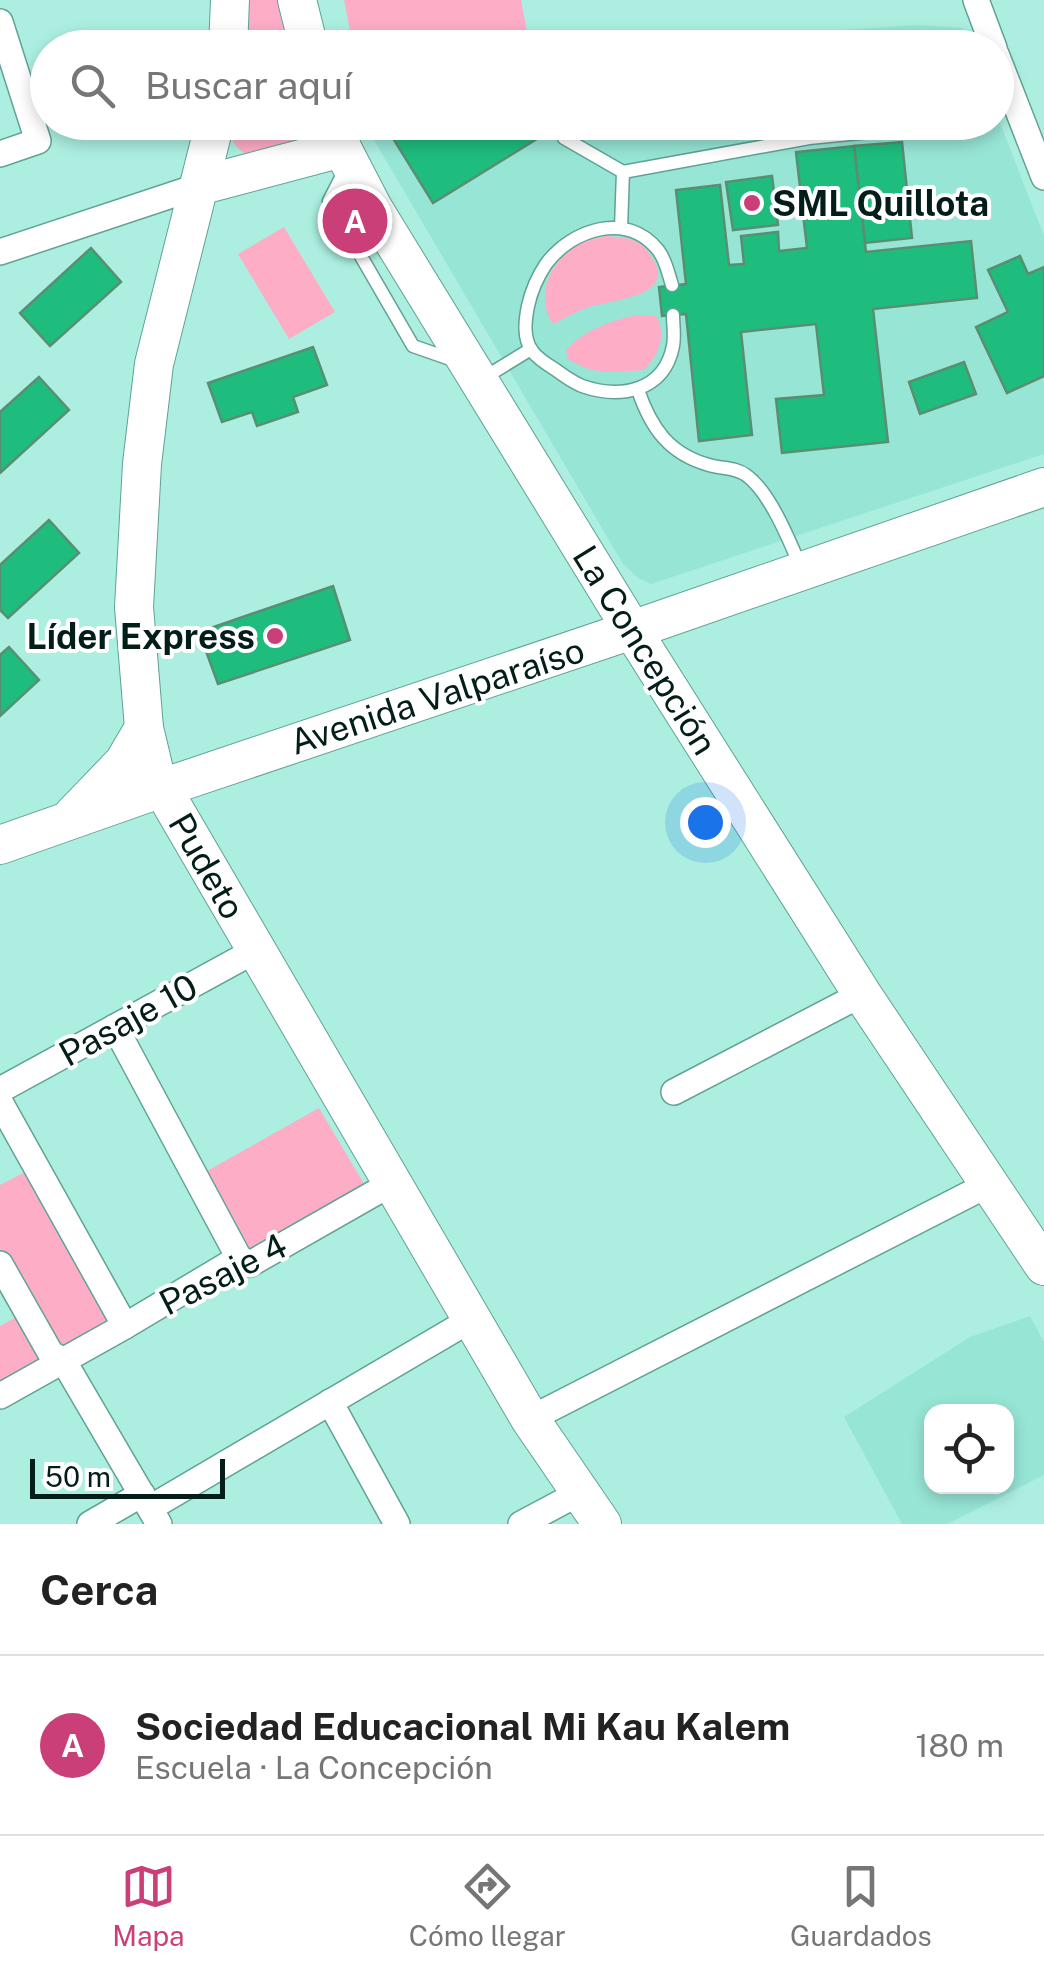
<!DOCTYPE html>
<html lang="es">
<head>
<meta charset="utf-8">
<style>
	:root { --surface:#fff; --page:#f6f6f6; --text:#222; --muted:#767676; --line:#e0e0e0; --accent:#ca3f77 }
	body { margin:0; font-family:"Public Sans",sans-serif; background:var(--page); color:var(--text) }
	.controls { position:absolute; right:30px; bottom:30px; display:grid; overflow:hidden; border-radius:20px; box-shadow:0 5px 15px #0003 }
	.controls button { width:90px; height:90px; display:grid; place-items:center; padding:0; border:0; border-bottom:2px solid var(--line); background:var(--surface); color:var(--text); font:50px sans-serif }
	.scale { position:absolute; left:30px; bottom:25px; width:195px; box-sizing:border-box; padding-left:10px; border:5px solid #031e19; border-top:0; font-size:28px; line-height:35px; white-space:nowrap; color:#031e19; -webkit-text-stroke:8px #fff; paint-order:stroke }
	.you { position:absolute; left:705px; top:822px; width:35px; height:35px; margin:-25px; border:8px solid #fff; border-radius:50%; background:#1a73e8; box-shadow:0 0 0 15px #1a73e833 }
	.badge { display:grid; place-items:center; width:65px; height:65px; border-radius:50%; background:var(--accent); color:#fff; font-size:32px; font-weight:700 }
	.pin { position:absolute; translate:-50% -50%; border:5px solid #fff; box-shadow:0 2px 10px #0006 }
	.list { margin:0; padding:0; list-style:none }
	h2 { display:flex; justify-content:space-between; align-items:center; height:130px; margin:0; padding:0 40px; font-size:42px }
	h2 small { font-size:32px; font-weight:400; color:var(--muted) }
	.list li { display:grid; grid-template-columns:65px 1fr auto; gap:30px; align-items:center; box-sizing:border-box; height:180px; padding:0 40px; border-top:2px solid var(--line) }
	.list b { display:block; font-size:38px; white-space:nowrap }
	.list p { margin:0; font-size:32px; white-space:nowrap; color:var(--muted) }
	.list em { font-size:32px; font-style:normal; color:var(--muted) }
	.icon { flex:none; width:55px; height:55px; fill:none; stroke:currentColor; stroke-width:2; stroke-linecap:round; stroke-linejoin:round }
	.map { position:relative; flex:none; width:1044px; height:1524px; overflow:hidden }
	.search { position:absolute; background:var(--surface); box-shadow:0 5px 15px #0003; left:30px; right:30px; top:30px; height:110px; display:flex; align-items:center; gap:25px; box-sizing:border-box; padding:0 35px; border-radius:55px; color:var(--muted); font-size:38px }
	.sheet { height:310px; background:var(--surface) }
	nav { display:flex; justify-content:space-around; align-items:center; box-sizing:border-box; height:140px; border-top:2px solid var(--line); background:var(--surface); font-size:28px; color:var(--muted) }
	nav a { display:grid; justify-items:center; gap:5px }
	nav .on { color:var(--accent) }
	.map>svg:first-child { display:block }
	.built { fill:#97e5d5; fill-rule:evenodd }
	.green { fill:#feadc6 }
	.building { fill:#1ebd7e; stroke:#5a8e72; stroke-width:2.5 }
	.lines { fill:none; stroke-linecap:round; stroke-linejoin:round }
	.lane-casing { stroke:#61a295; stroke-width:15 }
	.street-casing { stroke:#61a295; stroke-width:28 }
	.secondary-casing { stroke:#61a295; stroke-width:40 }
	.lane { stroke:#fff; stroke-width:12 }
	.street { stroke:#fff; stroke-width:25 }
	.secondary { stroke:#fff; stroke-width:38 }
	.poi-dot { fill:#ca3f77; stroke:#fff; stroke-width:4 }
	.labels { text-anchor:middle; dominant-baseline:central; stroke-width:8; stroke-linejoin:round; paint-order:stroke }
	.poi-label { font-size:35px; font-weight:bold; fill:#031e19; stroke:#fff; text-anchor:start }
	.street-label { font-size:35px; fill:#031e19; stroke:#fff }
</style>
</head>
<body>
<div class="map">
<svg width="1044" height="1524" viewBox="0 0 1044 1524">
	<rect width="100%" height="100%" fill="#acefe1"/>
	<g class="built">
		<path d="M918,25L963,28L970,47H586Z"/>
		<path d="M997,115L1044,236V454L651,584L638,578L623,564L364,123L996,122Z"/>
		<path d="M1030,1316L1044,1342V1475L947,1524H902L844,1417L970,1337ZM932,1412H1006V1486H932Z"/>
	</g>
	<g class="green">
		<path d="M242,0H285L298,47H242Z"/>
		<path d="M344,0H521L529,42L501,48L353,47Z"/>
		<path d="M229,123H316L312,136L305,140L248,155C235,149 228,137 229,123Z"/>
		<path d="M284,227L335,312L289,339L238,254Z"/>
		<path d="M606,236C623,237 639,238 649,253C682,297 614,299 589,307C577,311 565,318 553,324C533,294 552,258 582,242C590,239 598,238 606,236Z"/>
		<path d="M635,315L656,316C667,333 659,358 643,370C613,372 594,376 568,359L566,351C581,331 611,321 635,315Z"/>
		<path d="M319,1108L369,1192L251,1259L207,1171Z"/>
		<path d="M31,1169L118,1321L56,1351L0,1253V1185Z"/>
		<path d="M18,1316L42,1359L0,1382V1326Z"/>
	</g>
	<g class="building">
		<path d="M383,122H440L445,130L458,122H553L556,127L433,203Z"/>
		<path d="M902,142L912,238L865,243L854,146Z"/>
		<path d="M854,146L866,252L971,241L977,298L873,309L888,442L782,453L776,399L824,395L816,324L741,332L752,435L699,441L686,314L662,316L659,287L686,284L676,190L720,185L729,265L744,264L741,236L778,232L779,251L807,248L796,152Z"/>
		<path d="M772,176L778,225L733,230L726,182Z"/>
		<path d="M91,248L121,282L50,346L20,313Z"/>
		<path d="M1020,256L1028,274L1044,267V376L1007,393L976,327L1008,312L988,270Z"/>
		<path d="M313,347L327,385L293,397L298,412L257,426L252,412L222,422L208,383Z"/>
		<path d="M964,362L976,394L920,414L909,382Z"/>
		<path d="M39,377L69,410L0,473V412Z"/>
		<path d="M49,520L79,553L8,618L0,610V565Z"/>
		<path d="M333,586L350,640L218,684L199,632Z"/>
		<path d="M9,647L39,680L0,716V655Z"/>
	</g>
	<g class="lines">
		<g class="lane-casing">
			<g id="lane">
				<path d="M564,138L623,172L621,228"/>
				<path d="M346,168L329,201L413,346L456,361"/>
				<path d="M623,172L809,138L880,131"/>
				<path d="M672,285C668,273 666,260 658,250C627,211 572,229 546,264C538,276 531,292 528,306C525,321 523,338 532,351C538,359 548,365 556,370C564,376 573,382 582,386C620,399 664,392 673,346C675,336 673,325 673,315"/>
				<path d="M482,379L531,349"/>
				<path d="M638,390C651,428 669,454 709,465C722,469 735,467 746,475C770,492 790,542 801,568"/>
			</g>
		</g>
		<g class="street-casing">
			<g id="street">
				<path d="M976,0L994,48"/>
				<path d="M0,22L38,141L0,154"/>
				<path d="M996,54L1044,177"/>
				<path d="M0,252L199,186"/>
				<path d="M115,1027L239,1258"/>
				<path d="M0,1090L256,950"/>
				<path d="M674,1092L862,994"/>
				<path d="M0,1102L125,1326"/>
				<path d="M0,1264L51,1354L63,1360L159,1524"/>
				<path d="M0,1396L125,1326L239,1258L250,1264L394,1182"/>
				<path d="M330,1402L397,1524"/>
				<path d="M530,1419L991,1183"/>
				<path d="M150,1508L472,1319"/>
				<path d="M90,1524L142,1494"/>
				<path d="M521,1524L581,1492"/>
			</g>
		</g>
		<g class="secondary-casing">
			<g id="secondary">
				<path d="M297,0L309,48"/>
				<path d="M228,48L230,0"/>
				<path d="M215,122L154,364L142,464L134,607L144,728L154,770L162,788L530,1419L602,1524"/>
				<path d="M332,122L342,148L373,208L632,630L862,994L1044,1266"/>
				<path d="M199,186L342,148"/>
				<path d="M73,815L124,762L144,728"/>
				<path d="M0,845L162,788L632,630L1044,487"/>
			</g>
		</g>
		<use href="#lane" class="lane"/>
		<use href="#street" class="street"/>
		<use href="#secondary" class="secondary"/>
	</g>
	<g class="poi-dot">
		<circle cx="752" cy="203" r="10"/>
		<circle cx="275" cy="636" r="10"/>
	</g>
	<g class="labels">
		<g class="poi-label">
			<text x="772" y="203">SML Quillota</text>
			<text x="255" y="636" text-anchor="end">Líder Express</text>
		</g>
		<g class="street-label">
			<text transform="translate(645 650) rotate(58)">La Concepción</text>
			<text transform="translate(437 696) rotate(-18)">Avenida Valparaíso</text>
			<text transform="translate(207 866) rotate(60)">Pudeto</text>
			<text transform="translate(128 1020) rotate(-29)">Pasaje 10</text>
			<text transform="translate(223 1274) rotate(-27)">Pasaje 4</text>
		</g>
	</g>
</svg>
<div class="controls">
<button><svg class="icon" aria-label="locate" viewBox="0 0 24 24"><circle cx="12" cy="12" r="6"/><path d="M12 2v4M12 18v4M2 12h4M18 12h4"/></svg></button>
</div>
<div class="scale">50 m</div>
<div class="you"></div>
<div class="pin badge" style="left:355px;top:221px">A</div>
<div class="search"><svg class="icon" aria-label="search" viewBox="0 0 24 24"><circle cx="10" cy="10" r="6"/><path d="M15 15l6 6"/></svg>Buscar aquí</div>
</div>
<section class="sheet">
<h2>Cerca<small></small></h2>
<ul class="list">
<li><span class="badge">A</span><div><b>Sociedad Educacional Mi Kau Kalem</b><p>Escuela · La Concepción</p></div><em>180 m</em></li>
</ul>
</section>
<nav>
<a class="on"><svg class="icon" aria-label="map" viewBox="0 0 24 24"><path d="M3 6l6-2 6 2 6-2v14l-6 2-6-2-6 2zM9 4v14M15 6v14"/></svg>Mapa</a>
<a><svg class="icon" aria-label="directions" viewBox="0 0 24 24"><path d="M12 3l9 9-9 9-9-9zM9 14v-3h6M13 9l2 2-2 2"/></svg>Cómo llegar</a>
<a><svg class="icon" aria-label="saved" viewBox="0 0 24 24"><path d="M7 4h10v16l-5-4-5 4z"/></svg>Guardados</a>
</nav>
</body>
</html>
